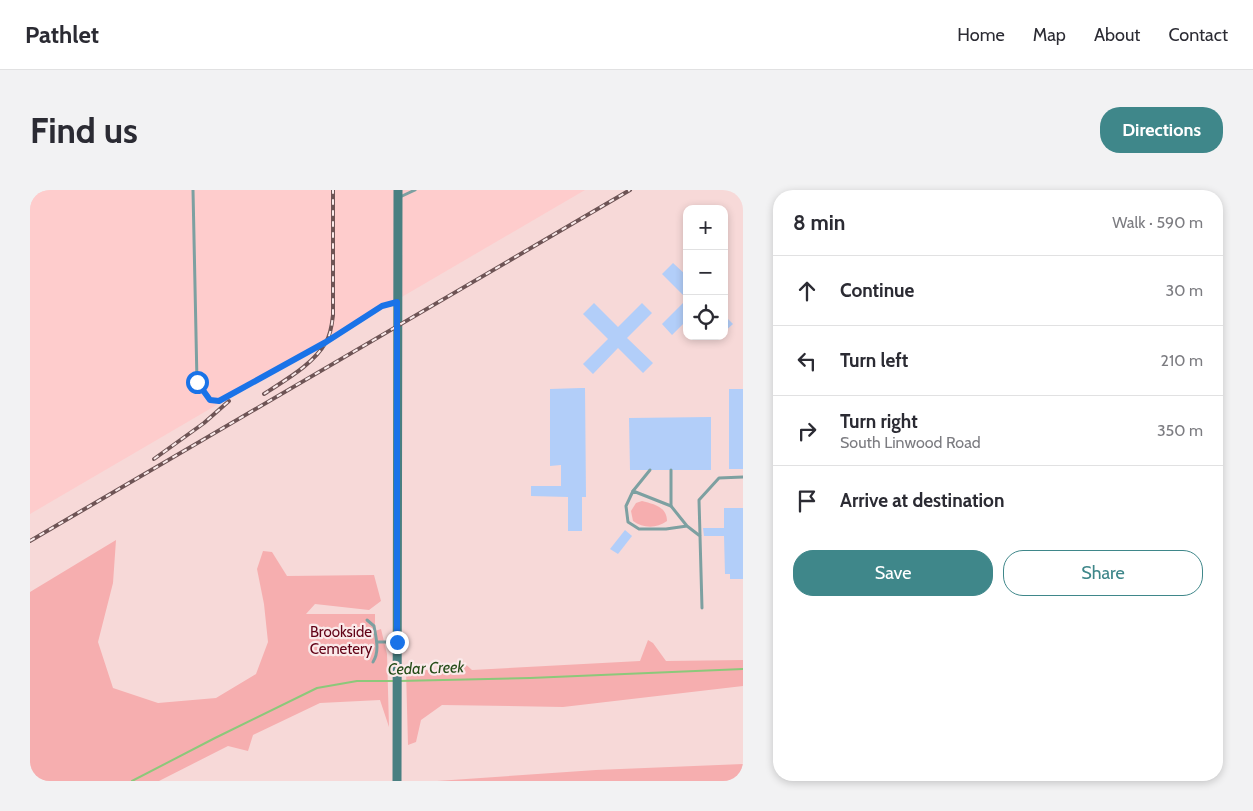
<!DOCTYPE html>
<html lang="en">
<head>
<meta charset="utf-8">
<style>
	:root { --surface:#fff; --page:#f2f2f3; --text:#2b2b33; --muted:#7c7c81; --line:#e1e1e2; --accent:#3f878a }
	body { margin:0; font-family:Cabin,sans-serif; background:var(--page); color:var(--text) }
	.controls { position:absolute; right:15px; top:15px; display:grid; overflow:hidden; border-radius:10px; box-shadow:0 2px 8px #0003 }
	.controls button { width:45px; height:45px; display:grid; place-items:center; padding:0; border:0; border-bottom:1px solid var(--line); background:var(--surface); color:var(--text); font:25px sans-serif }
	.stop { position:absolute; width:15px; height:15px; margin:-11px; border:4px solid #1a73e8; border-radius:50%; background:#fff }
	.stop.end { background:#1a73e8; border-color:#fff; box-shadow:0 1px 5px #0008 }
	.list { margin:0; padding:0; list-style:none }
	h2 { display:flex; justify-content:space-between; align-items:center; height:65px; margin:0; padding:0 20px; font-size:21px }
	h2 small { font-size:16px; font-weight:400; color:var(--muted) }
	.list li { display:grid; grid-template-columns:32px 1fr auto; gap:15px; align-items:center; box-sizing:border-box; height:70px; padding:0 20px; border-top:1px solid var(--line) }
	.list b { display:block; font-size:19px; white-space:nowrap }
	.list p { margin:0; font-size:16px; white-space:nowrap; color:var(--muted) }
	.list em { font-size:16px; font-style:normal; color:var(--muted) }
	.actions { display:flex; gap:10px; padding:15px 20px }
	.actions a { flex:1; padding:11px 0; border:1px solid var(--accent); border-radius:20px; text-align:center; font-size:18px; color:var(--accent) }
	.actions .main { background:var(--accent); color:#fff }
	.icon { flex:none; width:28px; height:28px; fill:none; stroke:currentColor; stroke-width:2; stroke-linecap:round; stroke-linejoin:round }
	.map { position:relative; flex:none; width:713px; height:591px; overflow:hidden; border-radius:20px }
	header { display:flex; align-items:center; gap:30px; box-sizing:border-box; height:70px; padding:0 25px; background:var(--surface); border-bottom:1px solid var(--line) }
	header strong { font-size:24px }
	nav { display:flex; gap:28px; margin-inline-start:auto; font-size:18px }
	.intro { display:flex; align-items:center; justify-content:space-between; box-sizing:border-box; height:120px; padding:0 30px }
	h1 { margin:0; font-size:35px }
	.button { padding:12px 22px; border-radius:20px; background:var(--accent); color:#fff; font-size:18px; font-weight:700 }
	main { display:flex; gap:30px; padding:0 30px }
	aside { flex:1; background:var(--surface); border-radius:20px; box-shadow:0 2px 8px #0003 }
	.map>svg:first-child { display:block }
	.built { fill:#fecccc }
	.green { fill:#f6aeaf }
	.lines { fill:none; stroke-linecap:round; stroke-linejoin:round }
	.stream { stroke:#8cc87a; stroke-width:2 }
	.building { fill:#b2cef9 }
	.service { stroke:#7da0a1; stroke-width:3 }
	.secondary { stroke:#497f81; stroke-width:9 }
	.rail-casing { stroke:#6e5455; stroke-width:4 }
	.rail { stroke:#faeaea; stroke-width:2; stroke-dasharray:5.5; stroke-linecap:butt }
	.route { stroke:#1a73e8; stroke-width:6 }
	.labels { text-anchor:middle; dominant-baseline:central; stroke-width:4.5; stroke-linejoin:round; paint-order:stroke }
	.park-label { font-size:15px; fill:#620317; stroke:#faeaea }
	.water-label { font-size:16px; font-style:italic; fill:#254c18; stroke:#faeaea }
</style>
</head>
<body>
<header>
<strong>Pathlet</strong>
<nav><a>Home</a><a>Map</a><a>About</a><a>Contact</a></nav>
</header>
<div class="intro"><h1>Find us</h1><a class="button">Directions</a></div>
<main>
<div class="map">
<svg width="713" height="591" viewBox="0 0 713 591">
	<rect width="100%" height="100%" fill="#f7d9d8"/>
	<path class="built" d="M0,0H555L0,324Z"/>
	<g class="green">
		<path d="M612,311C624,314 637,317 637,331C626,339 613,338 603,331L601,321L606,313Z"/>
		<path d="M86,350L83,393L68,452L83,498L128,513L186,508L226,484L238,452L234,414L227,379L233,361L242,362L257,386L344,385L351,411L339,420L285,414L276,424H345V441L351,439L357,464L359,537L350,510L290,513L223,545L218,561L198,556L129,591H0V402Z"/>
		<path d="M618,450L623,453L636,471L713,470V496L533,517L412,515L391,530L386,552L378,555L376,480H426L431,470L442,480L610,471Z"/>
		<path d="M713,574V591H407L566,580Z"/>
	</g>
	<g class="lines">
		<g class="stream">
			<path d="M369,491L500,488L713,479"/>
			<path d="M102,591L185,548L287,498L327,491H364"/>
		</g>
	</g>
	<g class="building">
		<path d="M643,73L657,86V130L642,145L632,134L657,109L632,84Z"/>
		<path d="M564,113L588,137L612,113L622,123L597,148L623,173L613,183L588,158L563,184L553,174L578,149L553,124Z"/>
		<path d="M694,125L703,134L694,142Z"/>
		<path d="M551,198H555L556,307H552V341H538V307L501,306V296H531V275L520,276V199Z"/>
		<rect x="699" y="199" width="14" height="80"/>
		<path d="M681,227V280H600L599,228Z"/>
		<path d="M694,318H713V389H700V384H695L694,346H674L673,338H694Z"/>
		<path d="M595,340L602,346L588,364L580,359Z"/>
	</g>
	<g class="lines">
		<g class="service">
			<path d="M163,0L167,192L181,210L189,211L296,152L352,116L366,112"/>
			<path d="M370,7L385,0"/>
			<path d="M641,280V316"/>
			<path d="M603,301L620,280"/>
			<path d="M657,336L636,339H609L598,332L596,316L603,301L641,316L657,336L670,346L672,418"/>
			<path d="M670,345L669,310L689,288L713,287"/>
			<path d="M337,430L344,436C346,448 350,461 343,472"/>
			<path d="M347,452H366"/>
		</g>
		<path class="secondary" d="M367,591L368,0"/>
		<g class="rail-casing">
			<g id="rail">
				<path d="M234,204C255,190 283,175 296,152C301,144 302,134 303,125V0"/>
				<path d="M124,269L174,233L199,211"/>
				<path d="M0,351L600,0"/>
			</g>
		</g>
		<use href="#rail" class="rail"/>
	</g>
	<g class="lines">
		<path class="route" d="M167,192L180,210L189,211L296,152L352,116L367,112V452"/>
	</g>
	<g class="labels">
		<g class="park-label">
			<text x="311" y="442">Brookside<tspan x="311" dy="17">Cemetery</tspan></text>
		</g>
		<g class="water-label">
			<text transform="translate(396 478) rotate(-2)">Cedar Creek</text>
		</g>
	</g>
</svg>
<div class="controls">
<button>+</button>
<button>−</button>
<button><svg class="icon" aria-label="locate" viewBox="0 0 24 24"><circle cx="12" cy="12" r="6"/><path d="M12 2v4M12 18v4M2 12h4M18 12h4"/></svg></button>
</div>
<div class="stop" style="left:167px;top:192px"></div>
<div class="stop end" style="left:367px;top:452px"></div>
</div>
<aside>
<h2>8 min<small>Walk · 590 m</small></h2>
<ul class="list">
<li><svg class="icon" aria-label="ahead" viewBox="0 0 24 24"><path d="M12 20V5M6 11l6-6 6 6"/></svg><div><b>Continue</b></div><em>30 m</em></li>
<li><svg class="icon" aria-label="left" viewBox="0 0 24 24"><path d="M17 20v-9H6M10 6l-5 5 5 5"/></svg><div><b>Turn left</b></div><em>210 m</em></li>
<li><svg class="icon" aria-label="right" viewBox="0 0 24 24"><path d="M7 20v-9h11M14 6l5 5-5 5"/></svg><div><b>Turn right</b><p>South Linwood Road</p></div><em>350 m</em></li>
<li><svg class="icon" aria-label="arrive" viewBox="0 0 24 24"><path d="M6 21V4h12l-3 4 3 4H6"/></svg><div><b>Arrive at destination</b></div></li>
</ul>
<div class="actions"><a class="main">Save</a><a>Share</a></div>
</aside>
</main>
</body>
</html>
